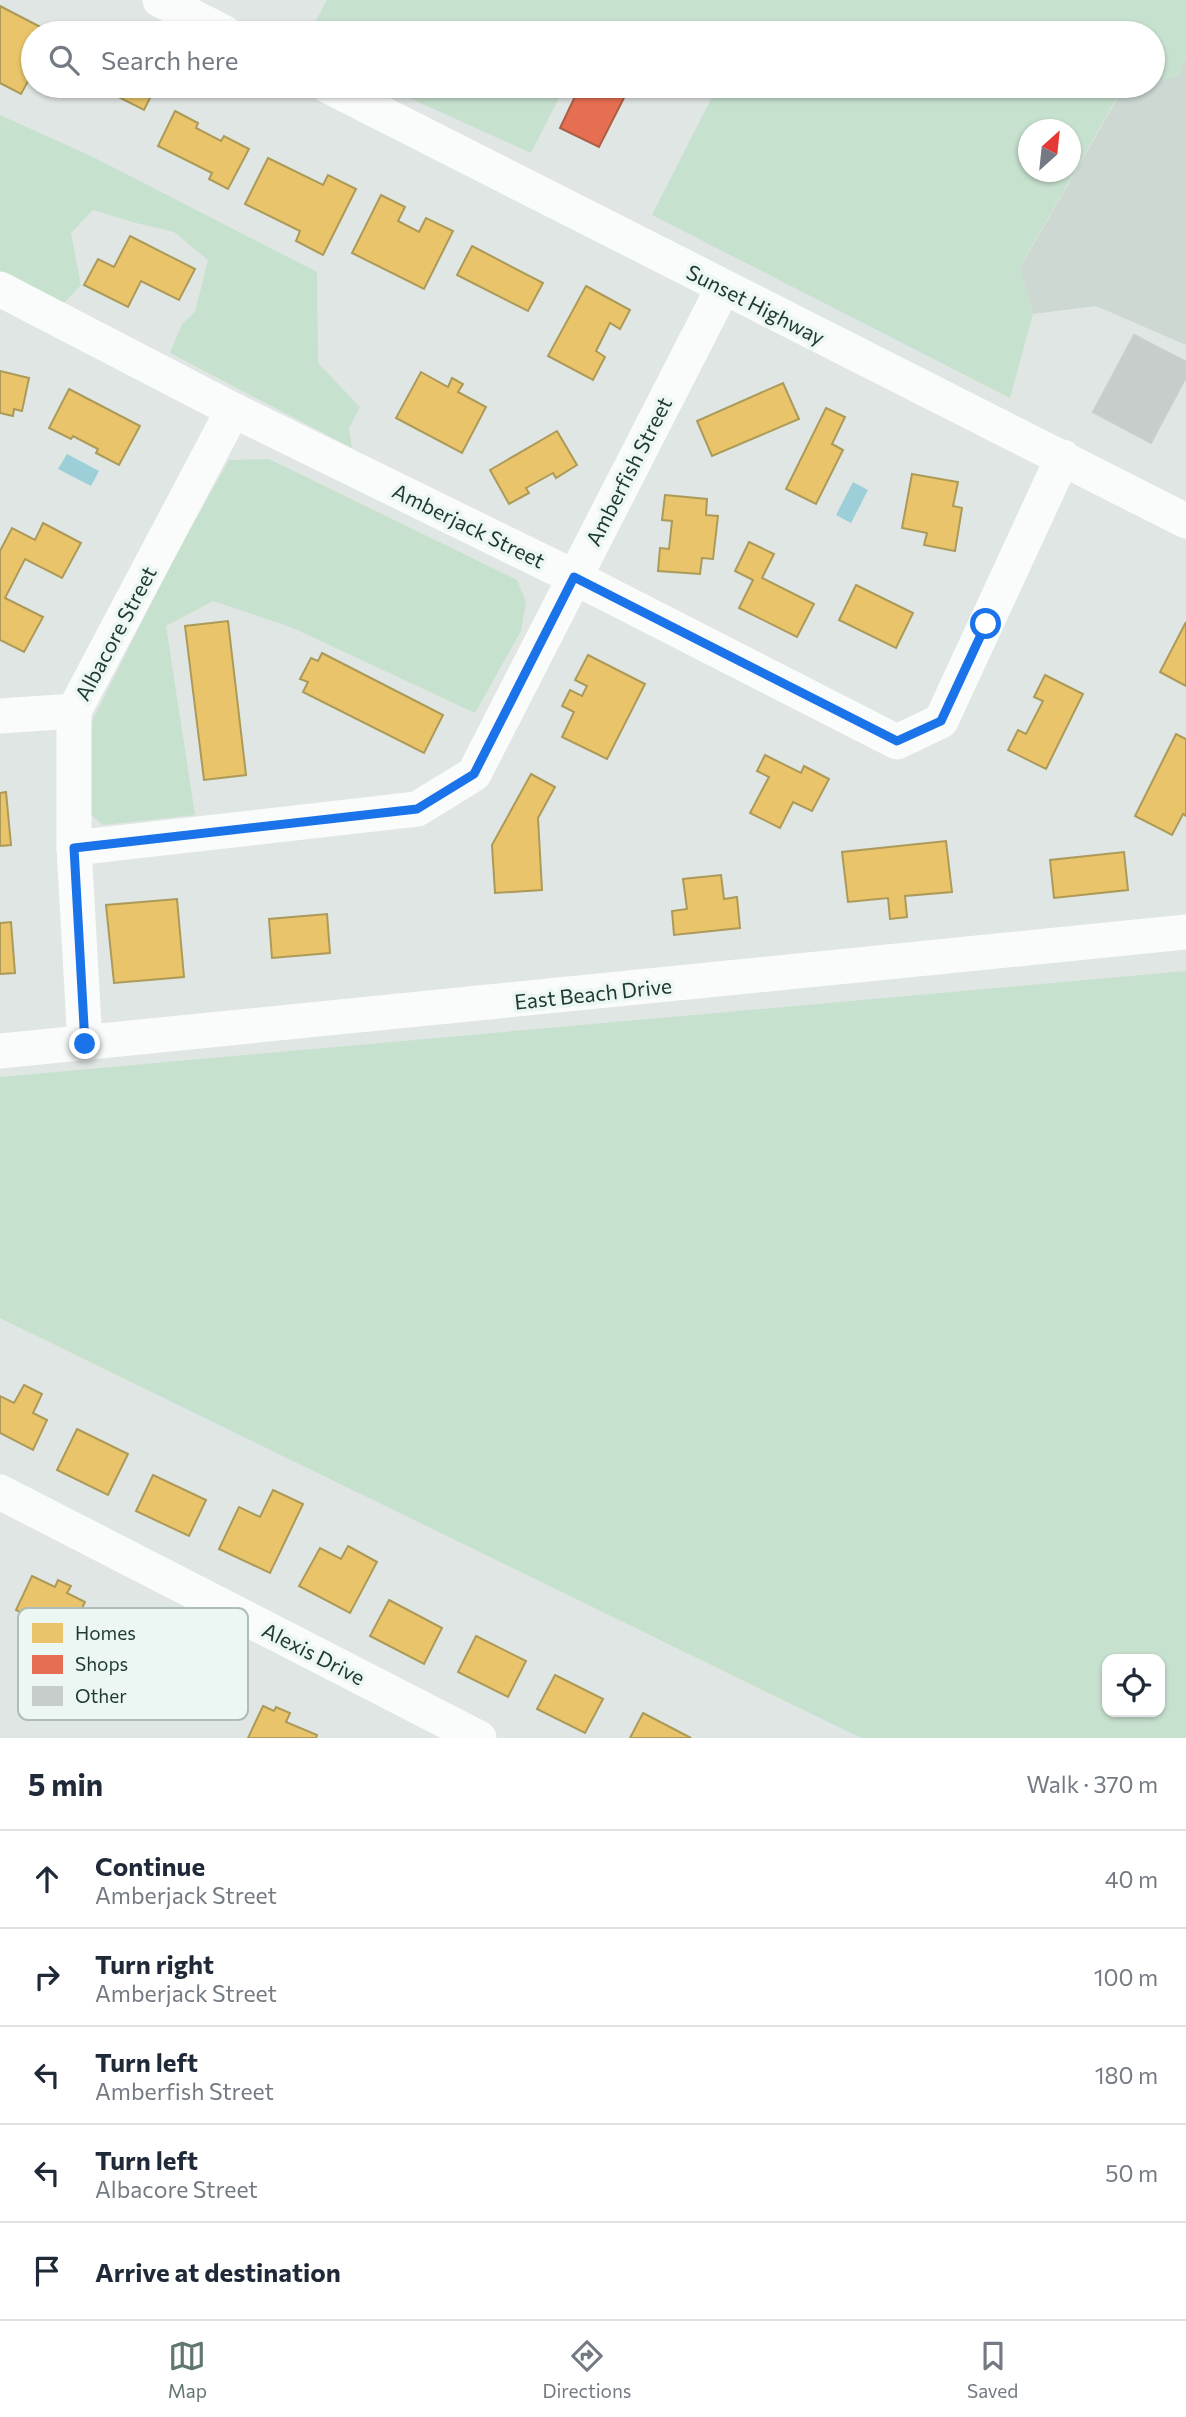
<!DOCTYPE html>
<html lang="en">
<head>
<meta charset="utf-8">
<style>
	:root { --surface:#fff; --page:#f6f6f7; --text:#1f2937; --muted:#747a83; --line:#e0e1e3; --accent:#617670 }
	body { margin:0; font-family:Commissioner,sans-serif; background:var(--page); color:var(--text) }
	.controls { position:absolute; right:21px; bottom:21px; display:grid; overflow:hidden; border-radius:14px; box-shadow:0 2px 5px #0004 }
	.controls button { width:63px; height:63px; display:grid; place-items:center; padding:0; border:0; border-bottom:2px solid var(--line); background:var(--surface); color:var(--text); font:35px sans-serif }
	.compass { position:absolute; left:1018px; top:119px; width:63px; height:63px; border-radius:50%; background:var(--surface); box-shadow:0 2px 5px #0004; rotate:27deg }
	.stop { position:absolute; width:21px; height:21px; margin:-16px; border:5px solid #1a73e8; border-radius:50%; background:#fff }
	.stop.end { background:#1a73e8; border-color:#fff; box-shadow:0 2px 7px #0008 }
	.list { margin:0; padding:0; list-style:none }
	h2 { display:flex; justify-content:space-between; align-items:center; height:91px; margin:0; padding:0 28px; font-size:30px }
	h2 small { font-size:23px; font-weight:400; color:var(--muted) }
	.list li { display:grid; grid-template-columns:46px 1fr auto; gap:21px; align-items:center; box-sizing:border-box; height:98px; padding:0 28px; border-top:2px solid var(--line) }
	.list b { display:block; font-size:26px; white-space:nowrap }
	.list p { margin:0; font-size:23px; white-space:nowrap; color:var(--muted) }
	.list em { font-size:23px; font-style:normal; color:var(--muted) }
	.icon { flex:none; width:38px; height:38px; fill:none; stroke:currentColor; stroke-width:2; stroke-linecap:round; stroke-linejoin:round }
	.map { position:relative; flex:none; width:1186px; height:1738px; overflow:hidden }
	.search { position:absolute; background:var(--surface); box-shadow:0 2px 5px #0004; left:21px; right:21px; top:21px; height:77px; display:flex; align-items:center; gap:18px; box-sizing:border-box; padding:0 24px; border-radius:38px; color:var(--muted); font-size:26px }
	.sheet { height:581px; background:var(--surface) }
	nav { display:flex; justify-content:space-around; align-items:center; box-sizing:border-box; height:98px; border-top:2px solid var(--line); background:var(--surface); font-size:19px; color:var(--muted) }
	nav a { display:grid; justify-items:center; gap:4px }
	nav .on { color:var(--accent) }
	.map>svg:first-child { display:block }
	.built { fill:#cdd8d3 }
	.green { fill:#c7e1cf; fill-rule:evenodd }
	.water { fill:#9ccfd8 }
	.homes { fill:#e9c46a; stroke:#ac9a59; stroke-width:2 }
	.shops { fill:#e76f51; stroke:#aa5f48; stroke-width:2 }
	.building { fill:#c6cdca; stroke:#c8cfcc; stroke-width:2 }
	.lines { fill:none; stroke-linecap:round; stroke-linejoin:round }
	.minor { stroke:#fafbfb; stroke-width:35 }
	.route { stroke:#1a73e8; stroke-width:9 }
	.labels { text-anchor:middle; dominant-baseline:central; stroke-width:7; stroke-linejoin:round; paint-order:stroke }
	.street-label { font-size:21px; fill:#1d3932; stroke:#ecf6f2 }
	.key { fill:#ecf6f2; stroke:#aebdb8; stroke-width:2 }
	.key-label { font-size:19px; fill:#1d3932 }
</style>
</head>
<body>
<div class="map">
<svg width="1186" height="1738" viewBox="0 0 1186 1738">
	<rect width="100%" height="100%" fill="#e0e6e3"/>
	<path class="built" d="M1186,56V345L1096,306L1033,314L1020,268L1120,94L1145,86H1153V83L1179,75Z"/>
	<g class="green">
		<path d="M327,0H1186V56L1179,75L1153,83V33H602L595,29L592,33H309Z"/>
		<path d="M383,86H565L531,153Z"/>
		<path d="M705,86H1145L1119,94L1020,267L1033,314L1010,398L652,215L715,91ZM1028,130H1070V172H1028Z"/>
		<path d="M0,115L93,157L317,272L318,363L360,407L349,428L352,448L170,353L182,324L195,312L208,260L174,232L136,223L93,210L71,233L81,285L64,303L0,272Z"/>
		<path d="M269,459L517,580L526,602L521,631L475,713L293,628L213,601L166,626L195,815L103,825L80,805L89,727L172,562L229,460Z"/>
		<path d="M1186,971V1738H861L0,1318V1077ZM1107,1659H1160V1712H1107Z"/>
	</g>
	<g class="water">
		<path d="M67,454L99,471L91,486L58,469Z"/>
		<path d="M853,482L868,490L851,523L836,515Z"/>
	</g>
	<g class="homes">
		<path d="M0,6L52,33H33V72L21,94L0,83Z"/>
		<path d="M97,86H156L144,110Z"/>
		<path d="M175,111L198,123L196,128L221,141L224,136L249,149L228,189L209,179L212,173L158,146Z"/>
		<path d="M268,158L323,185L328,175L356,189L323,255L296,241L300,231L245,204Z"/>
		<path d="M381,195L405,207L398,221L419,232L426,218L453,231L424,289L352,253Z"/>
		<path d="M130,236L195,269L179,300L141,281L128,307L84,285L98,259L114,267Z"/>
		<path d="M472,246L543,283L528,311L457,275Z"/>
		<path d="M586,286L630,310L620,329L610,323L596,351L605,357L593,380L548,356Z"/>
		<path d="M0,371L29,378L22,411L14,409L13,416L0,413Z"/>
		<path d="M421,372L448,387L452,378L463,384L458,392L486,407L462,453L396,418Z"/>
		<path d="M783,383L799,419L712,456L697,421Z"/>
		<path d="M69,389L140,426L119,465L96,453L98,449L73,436L71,439L49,428Z"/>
		<path d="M826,408L845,417L832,444L843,450L816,504L786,489Z"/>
		<path d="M557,431L577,465L556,478L553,473L526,488L529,493L509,504L490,470Z"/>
		<path d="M912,474L958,482L953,506L962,508L955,551L924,545L927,533L902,528Z"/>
		<path d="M665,495L707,499L706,515L718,516L713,559L702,558L700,574L658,571L660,548L669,549L672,521L662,520Z"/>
		<path d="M43,523L81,543L62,578L25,559L5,598L43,617L24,652L0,640V551L12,528L35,540Z"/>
		<path d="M749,542L774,554L762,578L814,604L797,637L739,608L753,580L735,571Z"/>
		<path d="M856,585L913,613L896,648L839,620Z"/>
		<path d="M228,621L246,775L204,780L185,626Z"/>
		<path d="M1186,622V686L1160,672Z"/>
		<path d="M322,653L443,715L424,753L303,692L308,682L300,679L311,658L318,661Z"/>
		<path d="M588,655L645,684L607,759L562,737L574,712L562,706L570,690L582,696L587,686L575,680Z"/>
		<path d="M1045,675L1083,694L1046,769L1008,750L1018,730L1026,734L1043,701L1034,697Z"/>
		<path d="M1176,734L1186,739V816L1183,814L1172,835L1135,816Z"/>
		<path d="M765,755L801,773L804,766L829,779L812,811L793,802L780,828L750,813L769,777L757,771Z"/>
		<path d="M531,774L555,787L538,818L542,890L495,893L492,845Z"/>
		<path d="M6,792L11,845L0,846V793Z"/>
		<path d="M946,841L952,892L905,896L907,917L890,919L888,898L848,902L842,852Z"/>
		<path d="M1124,852L1128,890L1054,898L1050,860Z"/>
		<path d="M721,875L724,899L737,897L740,928L674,935L672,911L687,909L683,879Z"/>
		<path d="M177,899L184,977L114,983L106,905Z"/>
		<path d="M327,914L330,953L272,958L269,919Z"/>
		<path d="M11,922L15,973L0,974V923Z"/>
		<path d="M24,1385L42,1394L33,1413L47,1420L33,1450L0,1433V1396L14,1403Z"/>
		<path d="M77,1429L128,1454L108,1495L57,1470Z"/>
		<path d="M153,1475L206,1500L189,1536L136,1511Z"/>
		<path d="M273,1490L303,1504L270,1573L219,1549L239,1507L260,1517Z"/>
		<path d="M348,1546L377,1562L350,1613L299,1586L320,1548L341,1559Z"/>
		<path d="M32,1576L55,1587L58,1580L71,1586L67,1593L85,1602L69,1636L16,1610Z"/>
		<path d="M389,1600L442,1628L424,1664L370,1636Z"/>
		<path d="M476,1636L526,1661L508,1697L458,1672Z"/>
		<path d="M555,1675L603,1699L585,1733L537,1709Z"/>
		<path d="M263,1706L274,1711L276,1707L290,1713L286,1722L317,1735L316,1738H248Z"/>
		<path d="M643,1713L691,1738H630Z"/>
	</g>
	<path class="shops" d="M580,86H630L599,147L560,128Z"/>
	<path class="building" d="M1134,335L1186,362V377L1151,443L1093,412Z"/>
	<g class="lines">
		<g class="minor">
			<path d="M160,0L225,33"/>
			<path d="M328,86L1186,521"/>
			<path d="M0,289L233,410L574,577L897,742L941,721L1063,457"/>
			<path d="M0,716L74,711"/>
			<path d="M74,848L417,809L474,774L723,288"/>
			<path d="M85,1044L74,848V711L233,410"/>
			<path d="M0,1051L1186,932"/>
			<path d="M0,1492L479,1738"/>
		</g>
	</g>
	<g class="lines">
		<path class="route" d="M85,1044L74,848L417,809L474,774L574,577L897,741L941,721L986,624"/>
	</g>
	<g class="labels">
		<g class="street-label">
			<text transform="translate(756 304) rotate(27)">Sunset Highway</text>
			<text transform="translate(628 471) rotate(-63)">Amberfish Street</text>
			<text transform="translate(469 525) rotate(26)">Amberjack Street</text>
			<text transform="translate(115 633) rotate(-62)">Albacore Street</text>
			<text transform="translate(593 993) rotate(-6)">East Beach Drive</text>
			<text transform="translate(314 1653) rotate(27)">Alexis Drive</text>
		</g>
	</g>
	<rect x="18" y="1608" width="230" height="112" rx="10" class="key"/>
	<rect x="32" y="1623" width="31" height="20" fill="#e9c46a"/>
	<rect x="32" y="1655" width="31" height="19" fill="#e76f51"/>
	<rect x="32" y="1686" width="31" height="20" fill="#c6cdca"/>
	<g class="key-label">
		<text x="75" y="1640">Homes</text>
		<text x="75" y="1671">Shops</text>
		<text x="75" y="1703">Other</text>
	</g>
</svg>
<div class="controls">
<button><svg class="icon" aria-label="locate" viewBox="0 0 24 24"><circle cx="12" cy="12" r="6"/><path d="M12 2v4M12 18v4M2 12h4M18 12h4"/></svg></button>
</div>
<svg class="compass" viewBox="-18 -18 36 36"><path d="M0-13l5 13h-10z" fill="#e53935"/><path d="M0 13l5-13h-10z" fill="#747a83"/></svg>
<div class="stop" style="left:986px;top:624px"></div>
<div class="stop end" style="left:85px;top:1044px"></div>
<div class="search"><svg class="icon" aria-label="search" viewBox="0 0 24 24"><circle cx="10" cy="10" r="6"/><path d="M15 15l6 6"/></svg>Search here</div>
</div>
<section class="sheet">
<h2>5 min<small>Walk · 370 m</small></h2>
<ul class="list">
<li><svg class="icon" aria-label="ahead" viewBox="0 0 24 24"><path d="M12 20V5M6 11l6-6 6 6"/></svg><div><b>Continue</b><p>Amberjack Street</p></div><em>40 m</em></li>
<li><svg class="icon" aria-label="right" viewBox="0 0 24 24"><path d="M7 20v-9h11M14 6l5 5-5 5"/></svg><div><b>Turn right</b><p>Amberjack Street</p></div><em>100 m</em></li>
<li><svg class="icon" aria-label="left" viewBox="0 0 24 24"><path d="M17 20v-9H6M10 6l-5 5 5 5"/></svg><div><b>Turn left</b><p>Amberfish Street</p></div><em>180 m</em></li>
<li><svg class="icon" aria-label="left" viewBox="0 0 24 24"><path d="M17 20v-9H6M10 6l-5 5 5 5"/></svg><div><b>Turn left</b><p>Albacore Street</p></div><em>50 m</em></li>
<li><svg class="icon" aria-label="arrive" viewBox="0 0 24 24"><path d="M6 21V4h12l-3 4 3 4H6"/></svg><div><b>Arrive at destination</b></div></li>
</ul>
</section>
<nav>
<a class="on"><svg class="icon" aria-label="map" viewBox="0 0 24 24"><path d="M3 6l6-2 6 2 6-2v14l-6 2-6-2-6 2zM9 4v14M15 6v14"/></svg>Map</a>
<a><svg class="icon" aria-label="directions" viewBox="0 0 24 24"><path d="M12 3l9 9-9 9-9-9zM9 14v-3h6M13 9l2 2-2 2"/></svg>Directions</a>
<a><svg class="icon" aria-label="saved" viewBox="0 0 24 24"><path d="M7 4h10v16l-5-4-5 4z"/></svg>Saved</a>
</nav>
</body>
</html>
